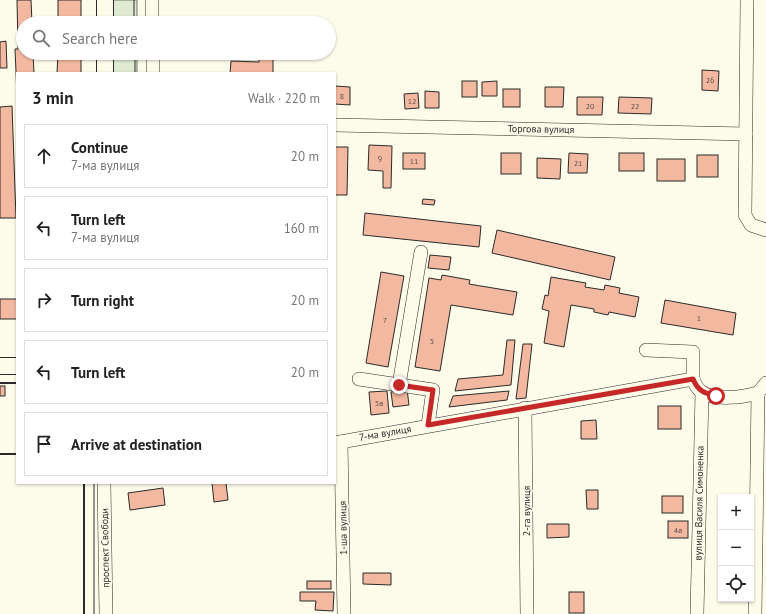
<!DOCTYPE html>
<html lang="en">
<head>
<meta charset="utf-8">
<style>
	:root { --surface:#fff; --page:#f2f2f2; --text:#222; --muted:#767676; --line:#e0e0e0 }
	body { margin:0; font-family:"PT Sans",sans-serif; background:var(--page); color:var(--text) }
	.controls { position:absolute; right:12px; bottom:12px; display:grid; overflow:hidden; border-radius:0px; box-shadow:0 1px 3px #0004 }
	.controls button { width:36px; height:36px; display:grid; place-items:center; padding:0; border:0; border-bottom:1px solid var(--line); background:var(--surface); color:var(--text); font:20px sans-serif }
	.stop { position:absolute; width:12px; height:12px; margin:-9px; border:3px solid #c62828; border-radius:50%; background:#fff }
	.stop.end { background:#c62828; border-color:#fff; box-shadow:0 1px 4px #0008 }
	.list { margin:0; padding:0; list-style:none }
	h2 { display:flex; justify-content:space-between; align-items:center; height:52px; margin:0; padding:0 16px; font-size:17px }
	h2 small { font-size:13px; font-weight:400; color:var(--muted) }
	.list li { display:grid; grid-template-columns:26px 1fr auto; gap:12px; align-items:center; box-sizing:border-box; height:64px; margin:0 8px 8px; padding:0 8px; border:1px solid var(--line); border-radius:0px }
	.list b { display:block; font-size:15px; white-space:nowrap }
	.list p { margin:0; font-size:13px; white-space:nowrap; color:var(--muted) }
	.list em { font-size:13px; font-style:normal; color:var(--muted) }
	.icon { flex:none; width:22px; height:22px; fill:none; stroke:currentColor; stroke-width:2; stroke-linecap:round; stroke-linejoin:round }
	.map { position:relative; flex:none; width:766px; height:614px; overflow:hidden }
	.search { position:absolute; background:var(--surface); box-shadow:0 1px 3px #0004; left:16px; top:16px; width:320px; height:44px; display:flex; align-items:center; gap:10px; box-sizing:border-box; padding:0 14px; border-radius:22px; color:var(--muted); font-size:15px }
	.panel { position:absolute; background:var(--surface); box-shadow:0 1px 3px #0004; left:16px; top:72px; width:320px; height:412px; border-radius:0px }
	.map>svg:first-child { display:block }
	.green { fill:#deebd1; stroke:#74746e }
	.building { fill:#f2b8a0; stroke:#2b2b2b }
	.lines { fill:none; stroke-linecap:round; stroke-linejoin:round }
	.minor-casing { stroke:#2b2b2b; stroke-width:14 }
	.major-casing { stroke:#2b2b2b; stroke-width:18 }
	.minor { stroke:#fdfbea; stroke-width:13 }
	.major { stroke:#fdfbea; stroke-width:16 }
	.tram { stroke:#2b2b2b; stroke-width:1 }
	.wall { stroke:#2b2b2b; stroke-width:2 }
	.route { stroke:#c62828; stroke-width:5 }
	.labels { text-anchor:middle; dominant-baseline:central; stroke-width:3; stroke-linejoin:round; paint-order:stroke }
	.number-label { font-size:8px; fill:#5d4e48 }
	.street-label { font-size:10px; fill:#2b2b2b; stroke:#fdfbea }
</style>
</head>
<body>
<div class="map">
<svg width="766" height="614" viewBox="0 0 766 614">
	<rect width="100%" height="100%" fill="#fdfbea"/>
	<g class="green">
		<rect x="111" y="0" width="26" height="23"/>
		<rect x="111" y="53" width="26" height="20"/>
	</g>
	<g class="building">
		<path d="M17,0H31L32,23H23V53H33L34,73H17V95L15,49H18Z"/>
		<rect x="58" y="0" width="23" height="23"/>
		<path d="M6,41L7,68H0V42Z"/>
		<path d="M58,53H81V73H57Z"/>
		<path d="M259,53H273V73H230L231,61L259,62Z"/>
		<path d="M702,70L719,71L718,91L702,90Z"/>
		<rect x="462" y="81" width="15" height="16"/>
		<path d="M497,81V96H482V82Z"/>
		<path d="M335,86L350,87V105L335,104Z"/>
		<path d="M545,87H564L563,107H545Z"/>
		<rect x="503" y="89" width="17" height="18"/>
		<path d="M425,91L439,92V108H425Z"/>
		<path d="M418,93L419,108L405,109L404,94Z"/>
		<path d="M577,97H603L602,115H577Z"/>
		<path d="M619,97L652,98L651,114L618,113Z"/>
		<path d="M12,106L16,218H0V107Z"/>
		<path d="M369,145L392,146L391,188H383V171L368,170Z"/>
		<path d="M335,147H348L347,195H335Z"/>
		<rect x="403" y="153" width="22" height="16"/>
		<rect x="501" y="153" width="20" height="21"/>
		<path d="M569,153L588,154L587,173H568Z"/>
		<rect x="619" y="153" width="25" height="18"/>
		<rect x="697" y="155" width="21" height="22"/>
		<path d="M537,158L561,159L560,179L537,178Z"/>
		<rect x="657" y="159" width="28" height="22"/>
		<path d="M423,199L435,200L434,205L422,204Z"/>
		<path d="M365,213L481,226L479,247L363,235Z"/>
		<path d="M497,230L615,257L610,280L492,253Z"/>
		<path d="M430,255L451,257L449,270L428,268Z"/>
		<path d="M381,272L404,276L388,367L366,363Z"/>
		<path d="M442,275L470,280L469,284L517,292L513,315L451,305L440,371L415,367L429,278L441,280Z"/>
		<path d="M551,277L586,283L585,287L604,290L605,285L620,288L619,293L639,297L635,317L609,312L608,315L594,312V309L571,305L564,347L544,343L549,311L542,309L545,295L548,296Z"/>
		<rect x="0" y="299" width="17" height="20"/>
		<path d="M665,300L736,313L733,335L661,323Z"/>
		<path d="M507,340H515L511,385L455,391L458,379L503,375Z"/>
		<path d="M523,344H532L526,398L516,399Z"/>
		<rect x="0" y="386" width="5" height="10"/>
		<path d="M407,389L409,405L393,407L391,392Z"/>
		<path d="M387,391L389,413L371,415L369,392Z"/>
		<path d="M509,391L507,400L449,407L453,396Z"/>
		<rect x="658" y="406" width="23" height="23"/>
		<path d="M596,420L597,439H581V421Z"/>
		<path d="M212,483H226L228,500L214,502Z"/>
		<path d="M163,488L165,505L130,510L128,493Z"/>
		<path d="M586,490H598V509H587Z"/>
		<rect x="662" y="496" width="21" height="17"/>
		<rect x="668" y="521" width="20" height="17"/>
		<path d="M547,524H569V537L547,538Z"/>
		<path d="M363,573H391V585L363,584Z"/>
		<rect x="307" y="581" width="24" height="8"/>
		<path d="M300,592H334L333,611L315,610L316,601H300Z"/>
		<rect x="569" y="592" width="15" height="21"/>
	</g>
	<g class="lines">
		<g class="minor-casing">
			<g id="minor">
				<path d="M152,0V23"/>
				<path d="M747,0L745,215L751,225L766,230"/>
				<path d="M153,53V73"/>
				<path d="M335,125L746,134"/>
				<path d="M646,350L693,352V379"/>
				<path d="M359,379L433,390L428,425"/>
				<path d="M399,385L421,252"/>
				<path d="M758,393L766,383"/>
				<path d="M525,408L527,614"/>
				<path d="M341,442L344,614"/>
				<path d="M335,443L693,379C695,384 697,389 702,392C715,401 744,397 758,393"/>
				<path d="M104,483L106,614"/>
				<path d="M697,614L702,393"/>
				<path d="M755,614L758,393"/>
			</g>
		</g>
		<g class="major-casing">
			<g id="major">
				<path d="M105,23V0"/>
				<path d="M105,73V53"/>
				<path d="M0,366H17"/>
			</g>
		</g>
		<use href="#minor" class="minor"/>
		<use href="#major" class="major"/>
		<g class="tram">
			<path d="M134,0V23"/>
			<path d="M135,53V73"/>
			<path d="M94,483V614"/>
		</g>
		<g class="wall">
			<path d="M0,383H17"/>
			<path d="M0,454H17"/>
			<path d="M84,614V483"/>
		</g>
	</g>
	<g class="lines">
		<path class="route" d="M399,385L433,390L428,425L693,379C698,391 704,393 716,396"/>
	</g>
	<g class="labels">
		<g class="number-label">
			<text x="710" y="80">26</text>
			<text x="342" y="96">8</text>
			<text x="412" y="101">12</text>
			<text x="590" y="106">20</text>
			<text x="635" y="106">22</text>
			<text x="380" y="158">9</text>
			<text x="414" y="161">11</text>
			<text x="578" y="163">21</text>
			<text x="699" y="318">1</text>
			<text x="385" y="320">7</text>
			<text x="432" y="341">5</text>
			<text x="379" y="403">5а</text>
			<text x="678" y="530">4а</text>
		</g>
		<g class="street-label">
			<text transform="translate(541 129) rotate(1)">Торгова вулиця</text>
			<text transform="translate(385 433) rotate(-10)">7-ма вулиця</text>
			<text transform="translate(699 503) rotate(-89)">вулиця Василя Симоненка</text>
			<text transform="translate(526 511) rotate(-90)">2-га вулиця</text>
			<text transform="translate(343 528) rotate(-91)">1-ша вулиця</text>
			<text transform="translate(105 548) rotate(-91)">проспект Свободи</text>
		</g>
	</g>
</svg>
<div class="controls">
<button>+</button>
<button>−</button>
<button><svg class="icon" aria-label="locate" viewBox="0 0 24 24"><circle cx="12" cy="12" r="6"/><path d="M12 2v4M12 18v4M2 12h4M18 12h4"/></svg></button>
</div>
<div class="stop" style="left:716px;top:396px"></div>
<div class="stop end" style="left:399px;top:385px"></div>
<div class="search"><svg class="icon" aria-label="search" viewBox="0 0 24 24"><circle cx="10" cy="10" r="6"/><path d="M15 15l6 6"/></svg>Search here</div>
<section class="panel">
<h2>3 min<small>Walk · 220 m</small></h2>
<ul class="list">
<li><svg class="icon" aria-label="ahead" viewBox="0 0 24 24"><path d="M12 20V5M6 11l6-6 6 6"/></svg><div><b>Continue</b><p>7-ма вулиця</p></div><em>20 m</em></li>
<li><svg class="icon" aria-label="left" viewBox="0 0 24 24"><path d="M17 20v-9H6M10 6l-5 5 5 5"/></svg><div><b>Turn left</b><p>7-ма вулиця</p></div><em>160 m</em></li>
<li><svg class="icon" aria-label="right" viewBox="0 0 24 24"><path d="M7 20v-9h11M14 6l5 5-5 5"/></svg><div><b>Turn right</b></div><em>20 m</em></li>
<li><svg class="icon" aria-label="left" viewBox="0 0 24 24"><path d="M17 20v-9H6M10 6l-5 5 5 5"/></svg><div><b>Turn left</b></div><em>20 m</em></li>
<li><svg class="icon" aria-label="arrive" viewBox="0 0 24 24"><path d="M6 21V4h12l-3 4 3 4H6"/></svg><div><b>Arrive at destination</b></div></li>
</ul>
</section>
</div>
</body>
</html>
